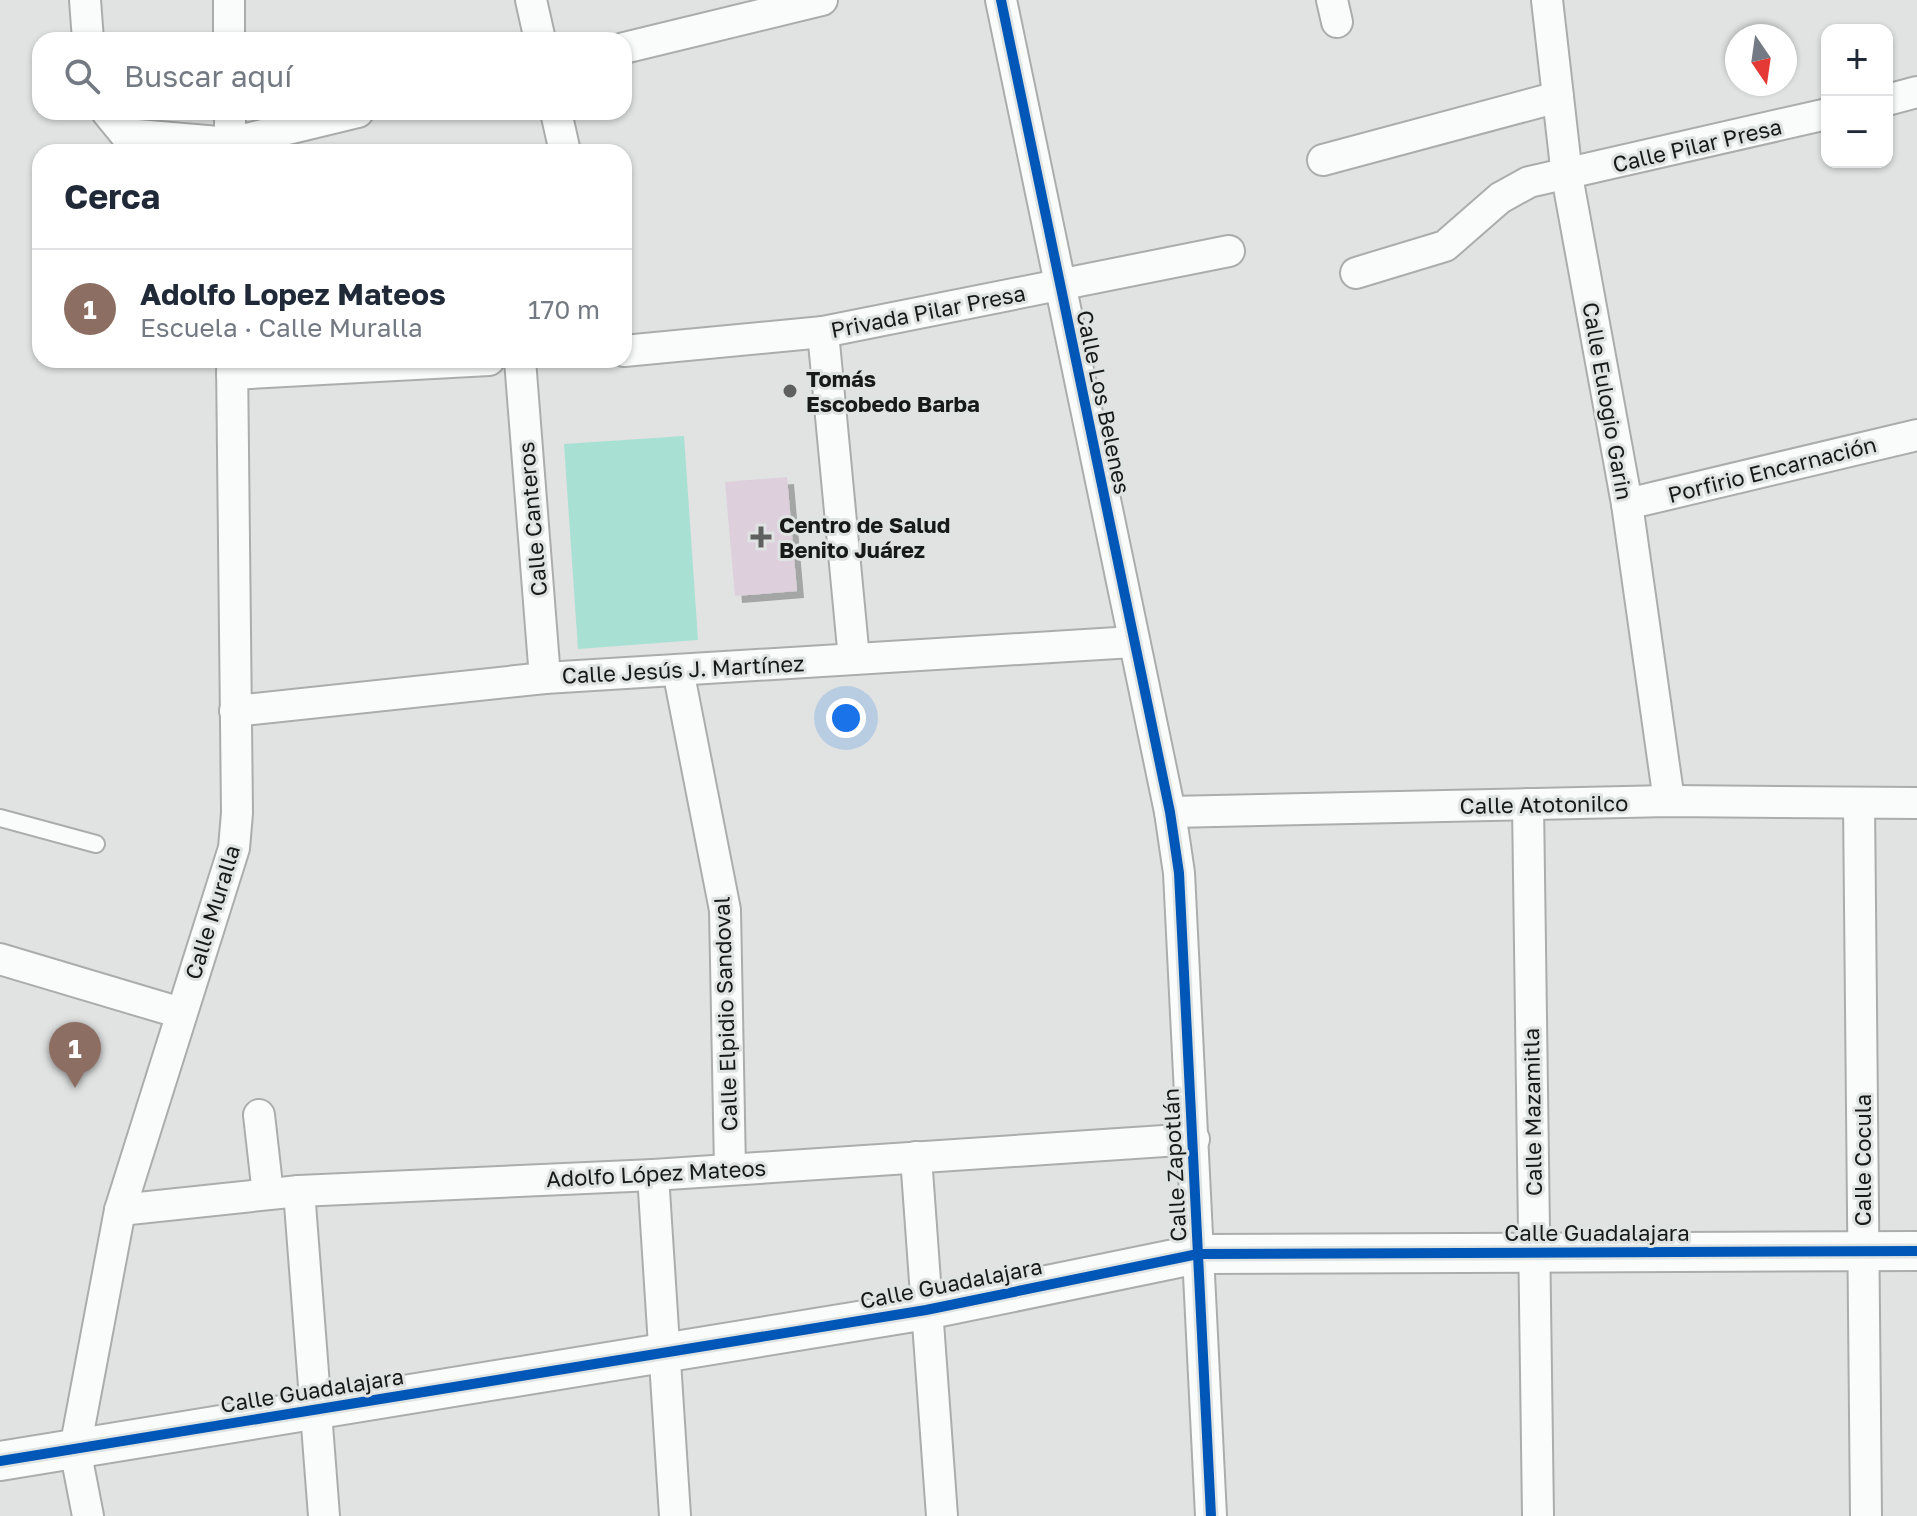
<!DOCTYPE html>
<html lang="es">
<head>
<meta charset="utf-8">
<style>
	:root { --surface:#fff; --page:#f6f6f7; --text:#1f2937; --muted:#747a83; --line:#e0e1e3; --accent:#5e6060 }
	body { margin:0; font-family:"Golos Text",sans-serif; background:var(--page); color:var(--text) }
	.controls { position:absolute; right:24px; top:24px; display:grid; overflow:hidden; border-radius:16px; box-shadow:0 2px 6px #0004 }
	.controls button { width:72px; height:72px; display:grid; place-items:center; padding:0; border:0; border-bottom:2px solid var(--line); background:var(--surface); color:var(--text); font:40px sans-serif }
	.compass { position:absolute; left:1725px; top:24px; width:72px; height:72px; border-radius:50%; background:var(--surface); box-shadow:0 2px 6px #0004; rotate:167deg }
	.you { position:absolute; left:846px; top:718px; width:28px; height:28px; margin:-20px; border:6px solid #fff; border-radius:50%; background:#1a73e8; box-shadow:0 0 0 12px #1a73e833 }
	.badge { display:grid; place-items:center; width:52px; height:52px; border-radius:50%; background:var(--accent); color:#fff; font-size:26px; font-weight:700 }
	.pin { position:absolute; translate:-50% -66px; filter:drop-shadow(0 2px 4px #0008) }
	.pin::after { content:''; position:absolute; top:42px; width:28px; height:24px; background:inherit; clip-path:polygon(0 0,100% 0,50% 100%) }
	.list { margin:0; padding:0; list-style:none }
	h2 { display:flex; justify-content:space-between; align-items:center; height:104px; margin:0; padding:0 32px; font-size:34px }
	h2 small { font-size:26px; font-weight:400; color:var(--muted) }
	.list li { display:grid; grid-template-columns:52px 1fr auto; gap:24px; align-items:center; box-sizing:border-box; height:120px; padding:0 32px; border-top:2px solid var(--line) }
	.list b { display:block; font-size:30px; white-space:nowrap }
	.list p { margin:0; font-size:26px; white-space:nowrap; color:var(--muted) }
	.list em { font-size:26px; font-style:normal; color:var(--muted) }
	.icon { flex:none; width:44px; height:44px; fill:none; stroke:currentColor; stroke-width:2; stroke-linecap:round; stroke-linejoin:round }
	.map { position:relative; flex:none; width:1917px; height:1516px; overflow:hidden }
	.search { position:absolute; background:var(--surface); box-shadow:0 2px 6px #0004; left:32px; top:32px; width:600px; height:88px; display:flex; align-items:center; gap:20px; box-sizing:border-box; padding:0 28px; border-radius:24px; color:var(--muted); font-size:30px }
	.panel { position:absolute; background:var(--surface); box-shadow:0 2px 6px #0004; left:32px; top:144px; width:600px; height:224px; border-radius:24px }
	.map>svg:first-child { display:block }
	.green { fill:#a8e0d3 }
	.building { fill:#ddcfdc; filter:url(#shadow) }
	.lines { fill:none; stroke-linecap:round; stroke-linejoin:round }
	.service-casing { stroke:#abadad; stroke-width:20 }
	.minor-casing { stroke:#abadad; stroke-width:34 }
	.tertiary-casing { stroke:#abadad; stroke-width:42 }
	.service { stroke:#fafbfb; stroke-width:16 }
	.minor { stroke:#fafbfb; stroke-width:30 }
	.tertiary { stroke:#fafbfb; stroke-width:38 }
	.cycleway-casing { stroke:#dfe4e2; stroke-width:15 }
	.cycleway { stroke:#0057b8; stroke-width:10 }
	.poi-dot { fill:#5e6060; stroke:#dfe4e2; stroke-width:3 }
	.labels { text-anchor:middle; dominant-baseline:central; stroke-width:6; stroke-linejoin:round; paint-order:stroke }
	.street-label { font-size:22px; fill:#181a1a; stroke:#dfe4e2 }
	.poi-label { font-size:22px; font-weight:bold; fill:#181a1a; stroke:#dfe4e2; text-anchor:start }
</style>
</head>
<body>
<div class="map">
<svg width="1917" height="1516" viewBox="0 0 1917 1516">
	<defs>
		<filter id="shadow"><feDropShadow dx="7" dy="7" stdDeviation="0" flood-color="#0004"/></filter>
	</defs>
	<rect width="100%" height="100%" fill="#e0e3e2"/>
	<path class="green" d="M684,436L698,640L578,649L564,444Z"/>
	<path class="building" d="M787,477L797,591L735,596L725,482Z"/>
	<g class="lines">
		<g class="service-casing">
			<path id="service" d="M0,818L96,844"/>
		</g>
		<g class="minor-casing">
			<g id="minor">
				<path d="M85,0L88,40"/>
				<path d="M229,0V40"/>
				<path d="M531,0L540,40"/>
				<path d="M1001,0L1170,812L1179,873L1211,1516"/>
				<path d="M1332,0L1337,22"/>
				<path d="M1547,0L1567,176L1627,504L1669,801"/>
				<path d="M624,48L822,0"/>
				<path d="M1887,100L1917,92"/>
				<path d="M107,112L125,134L230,143L358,112"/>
				<path d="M230,112V152"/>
				<path d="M556,112L565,152"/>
				<path d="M1323,160L1558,97"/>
				<path d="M1356,273L1445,246L1500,198L1529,182L1827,114"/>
				<path d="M823,332L854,659"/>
				<path d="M624,351L823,332L1229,251"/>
				<path d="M520,360L545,678"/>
				<path d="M232,374L489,360"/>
				<path d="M1627,504L1917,435"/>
				<path d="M678,670L725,910L730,1169"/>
				<path d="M235,711L545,678L1133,642"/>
				<path d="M1859,803L1866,1516"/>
				<path d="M1528,804L1538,1516"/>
				<path d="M1170,812L1669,801L1917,803"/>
				<path d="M0,959L181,1013"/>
				<path d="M259,1115L268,1194"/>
				<path d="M916,1157L942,1516"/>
				<path d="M653,1175L675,1516"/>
				<path d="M299,1191L324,1516"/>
				<path d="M120,1210L299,1191L653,1175L1194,1139"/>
				<path d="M88,1516L75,1449L120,1210L234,848L237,813L232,360"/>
			</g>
		</g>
		<g class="tertiary-casing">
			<path id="tertiary" d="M0,1461L926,1310L1198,1254L1917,1251"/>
		</g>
		<use href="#service" class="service"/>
		<use href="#minor" class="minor"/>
		<use href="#tertiary" class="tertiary"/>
		<g class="cycleway-casing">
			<g id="cycleway">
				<path d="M1001,0L1170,812L1179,873L1211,1516"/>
				<path d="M0,1461L926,1310L1198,1254L1917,1251"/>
			</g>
		</g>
		<use href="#cycleway" class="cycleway"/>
	</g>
	<g class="poi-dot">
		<circle cx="790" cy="391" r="8"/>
		<path d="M757 525h8v8h8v8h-8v8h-8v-8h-8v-8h8z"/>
	</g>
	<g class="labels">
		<g class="street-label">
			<text transform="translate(1697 145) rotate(-13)">Calle Pilar Presa</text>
			<text transform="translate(928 311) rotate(-11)">Privada Pilar Presa</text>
			<text transform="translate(1608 401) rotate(80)">Calle Eulogio Garin</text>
			<text transform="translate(1104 402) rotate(78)">Calle Los Belenes</text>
			<text transform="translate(1772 469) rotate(-14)">Porfirio Encarnación</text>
			<text transform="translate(532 519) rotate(-95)">Calle Canteros</text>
			<text transform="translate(683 669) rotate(-3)">Calle Jesús J. Martínez</text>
			<text transform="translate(1544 804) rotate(-1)">Calle Atotonilco</text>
			<text transform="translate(212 912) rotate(-73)">Calle Muralla</text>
			<text transform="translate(725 1014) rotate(-92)">Calle Elpidio Sandoval</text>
			<text transform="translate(1532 1112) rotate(-91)">Calle Mazamitla</text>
			<text transform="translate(1862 1160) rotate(-90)">Calle Cocula</text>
			<text transform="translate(1174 1165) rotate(-93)">Calle Zapotlán</text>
			<text transform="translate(656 1173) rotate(-3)">Adolfo López Mateos</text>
			<text x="1597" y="1232">Calle Guadalajara</text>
			<text transform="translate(951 1283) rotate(-11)">Calle Guadalajara</text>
			<text transform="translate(312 1390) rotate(-9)">Calle Guadalajara</text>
		</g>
		<g class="poi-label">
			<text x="806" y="378">Tomás<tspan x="806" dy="25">Escobedo Barba</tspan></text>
			<text x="779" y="524">Centro de Salud<tspan x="779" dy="25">Benito Juárez</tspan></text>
		</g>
	</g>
</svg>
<div class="controls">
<button>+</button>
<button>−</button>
</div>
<svg class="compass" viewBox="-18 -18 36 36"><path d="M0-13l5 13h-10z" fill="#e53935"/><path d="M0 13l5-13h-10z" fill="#747a83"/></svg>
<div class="you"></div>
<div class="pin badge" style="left:75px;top:1088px;background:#8d6e63">1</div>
<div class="search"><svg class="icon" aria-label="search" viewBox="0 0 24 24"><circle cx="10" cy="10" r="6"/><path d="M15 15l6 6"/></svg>Buscar aquí</div>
<section class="panel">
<h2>Cerca<small></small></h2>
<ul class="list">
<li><span class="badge" style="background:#8d6e63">1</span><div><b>Adolfo Lopez Mateos</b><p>Escuela · Calle Muralla</p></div><em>170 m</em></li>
</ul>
</section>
</div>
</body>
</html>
